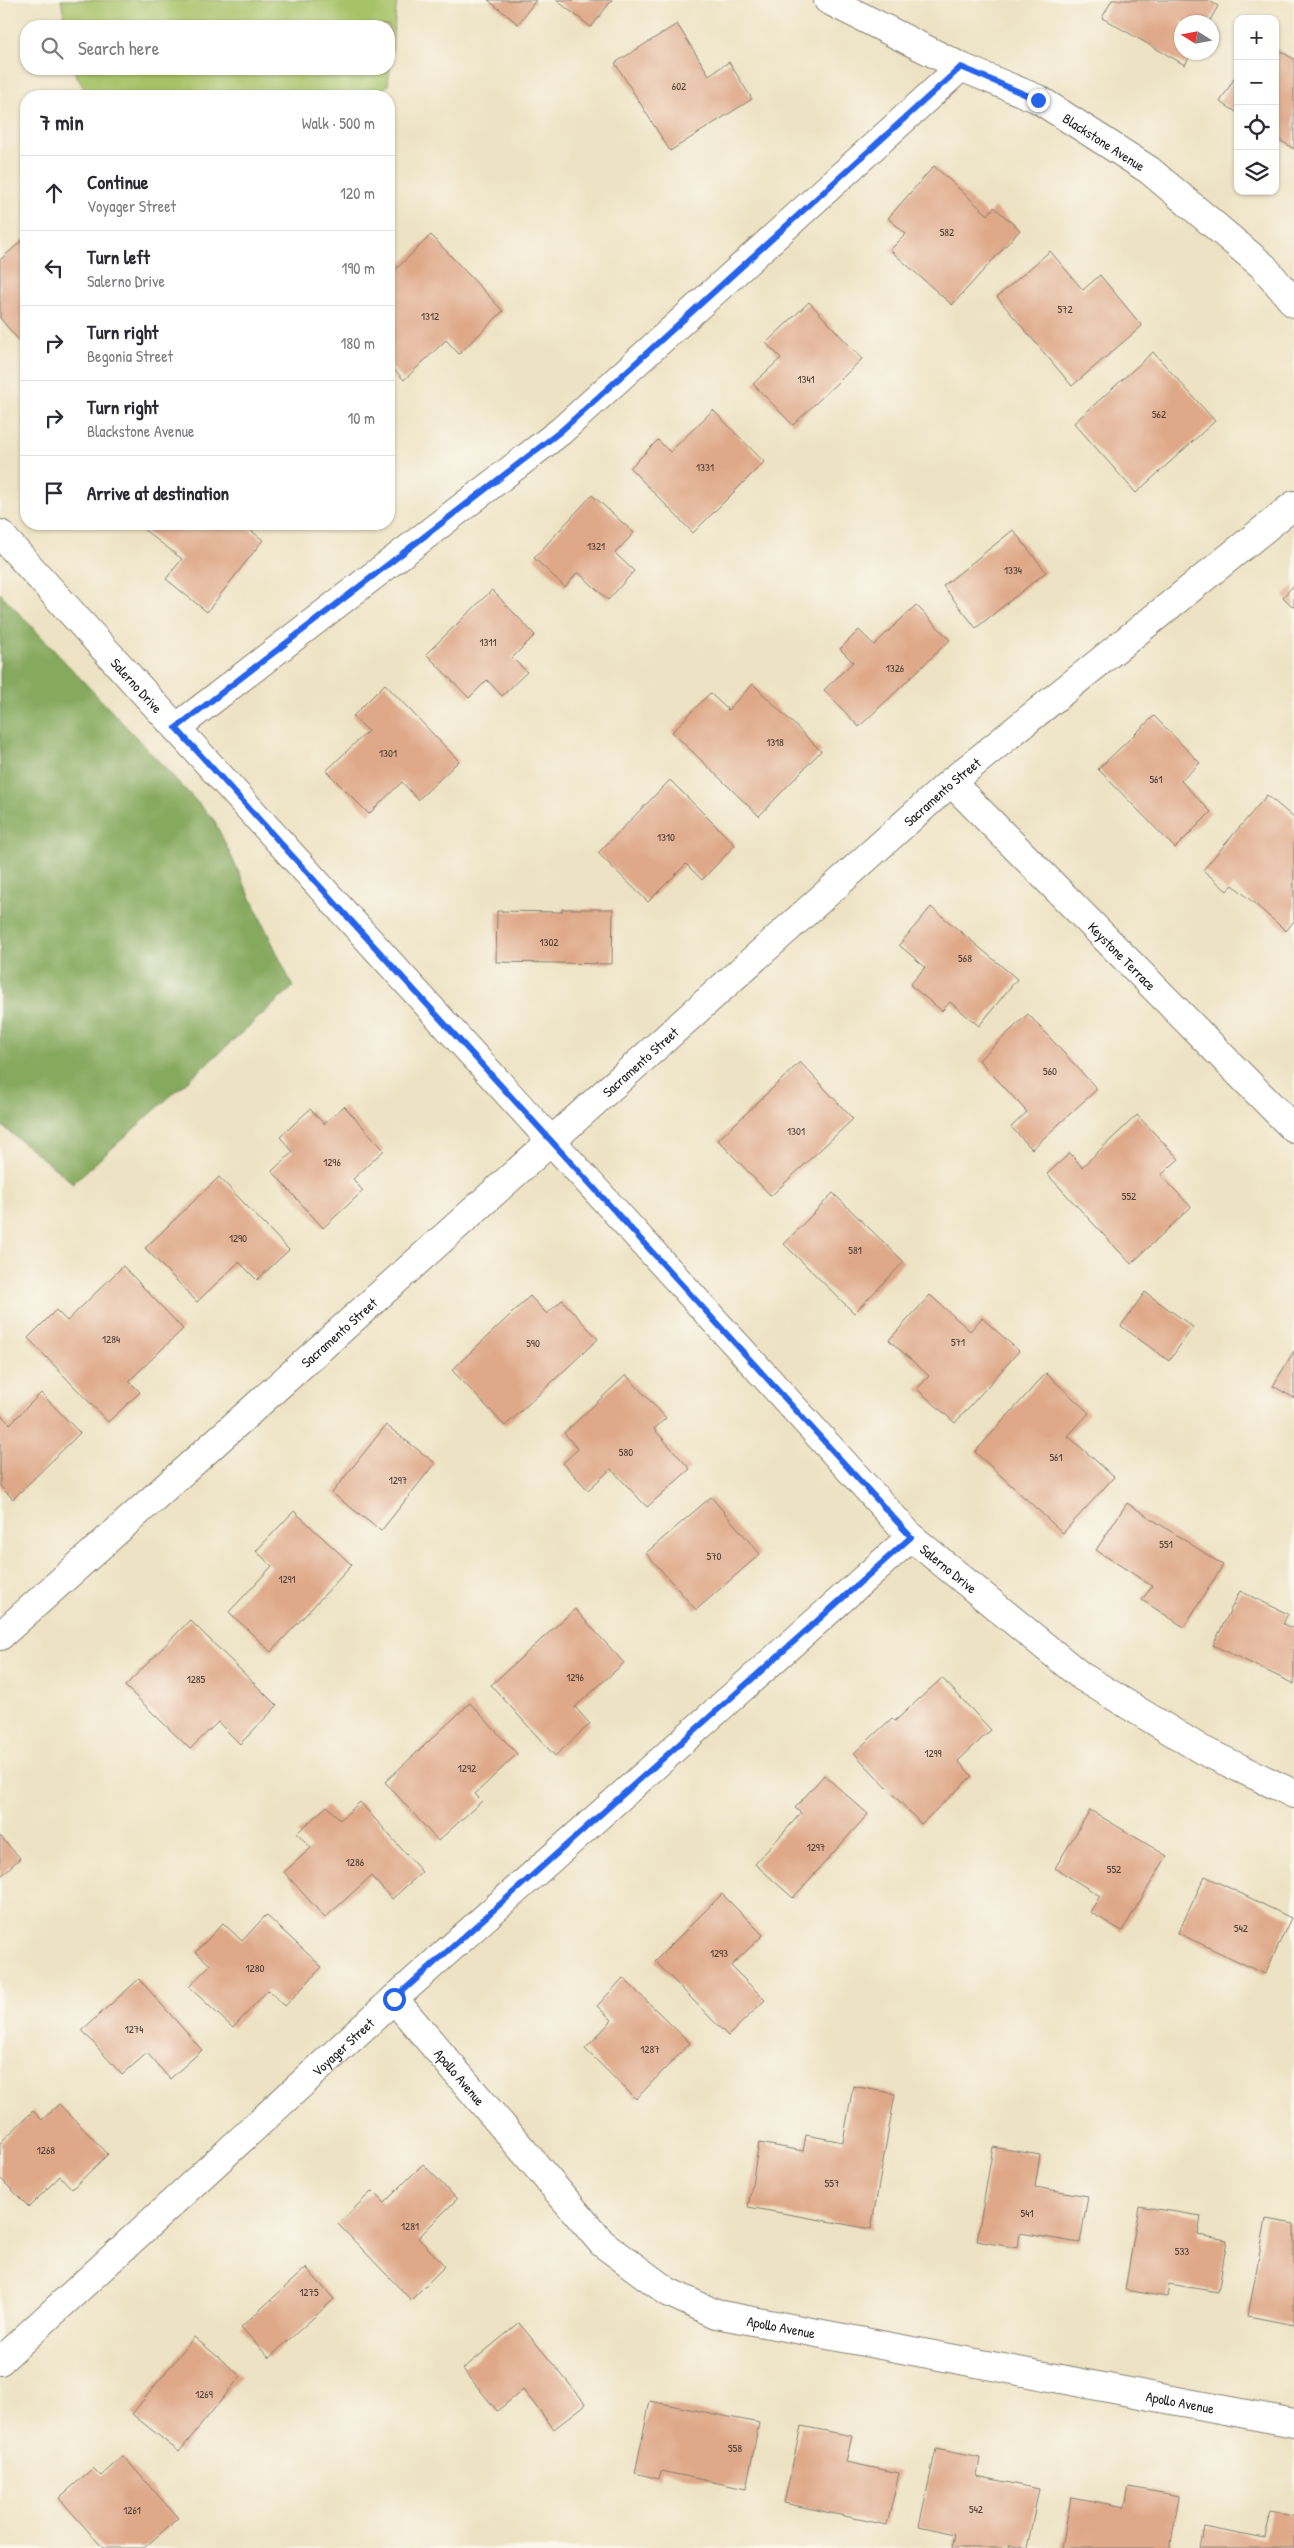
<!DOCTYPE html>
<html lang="en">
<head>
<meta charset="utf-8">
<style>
	:root { --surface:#fff; --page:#f2f2f3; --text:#2b2b33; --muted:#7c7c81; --line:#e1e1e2 }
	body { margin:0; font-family:"Patrick Hand",sans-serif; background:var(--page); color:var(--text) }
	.controls { position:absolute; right:15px; top:15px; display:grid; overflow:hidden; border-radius:10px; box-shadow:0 1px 4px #0004 }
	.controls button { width:45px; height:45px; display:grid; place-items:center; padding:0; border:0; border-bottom:1px solid var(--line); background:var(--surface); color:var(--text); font:25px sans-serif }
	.compass { position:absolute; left:1174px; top:15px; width:45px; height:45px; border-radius:50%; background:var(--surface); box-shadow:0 1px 4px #0004; rotate:281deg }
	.stop { position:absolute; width:15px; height:15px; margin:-11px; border:4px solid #2563eb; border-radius:50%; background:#fff }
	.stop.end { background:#2563eb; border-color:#fff; box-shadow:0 1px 5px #0008 }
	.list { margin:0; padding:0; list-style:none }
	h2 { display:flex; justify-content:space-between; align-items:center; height:65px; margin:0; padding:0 20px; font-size:21px }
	h2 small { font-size:16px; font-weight:400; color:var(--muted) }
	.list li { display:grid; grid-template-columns:32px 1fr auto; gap:15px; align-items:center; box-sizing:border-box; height:75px; padding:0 20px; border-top:1px solid var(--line) }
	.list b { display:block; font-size:19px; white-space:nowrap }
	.list p { margin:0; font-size:16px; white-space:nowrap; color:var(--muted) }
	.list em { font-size:16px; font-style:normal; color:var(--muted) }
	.icon { flex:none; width:28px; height:28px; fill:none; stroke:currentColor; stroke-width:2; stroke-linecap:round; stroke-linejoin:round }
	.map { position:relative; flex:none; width:1294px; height:2548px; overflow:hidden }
	.search { position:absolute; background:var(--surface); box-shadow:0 1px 4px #0004; left:20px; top:20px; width:375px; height:55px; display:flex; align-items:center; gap:12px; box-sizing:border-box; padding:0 18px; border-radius:20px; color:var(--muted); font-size:19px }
	.panel { position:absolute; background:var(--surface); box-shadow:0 1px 4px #0004; left:20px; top:90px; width:375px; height:440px; border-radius:20px }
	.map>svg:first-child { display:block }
	.green { fill:#a7c369; stroke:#627042 }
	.forest { fill:#85a95d; stroke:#50623c }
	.building { fill:#dfa989 }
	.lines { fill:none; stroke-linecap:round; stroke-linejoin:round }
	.street-casing { stroke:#847f70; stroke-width:30 }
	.street { stroke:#fff; stroke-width:28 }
	.route { stroke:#2563eb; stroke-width:6 }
	.labels { text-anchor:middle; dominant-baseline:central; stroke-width:4; stroke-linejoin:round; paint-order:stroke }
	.number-label { font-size:11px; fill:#4d3f37 }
	.street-label { font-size:14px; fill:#1c1c1c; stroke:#fbf7ec }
</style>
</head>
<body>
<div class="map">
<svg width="1294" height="2548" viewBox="0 0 1294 2548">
	<rect width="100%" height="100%" fill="#fbf7ec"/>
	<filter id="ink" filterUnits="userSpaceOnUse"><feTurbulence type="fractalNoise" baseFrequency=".02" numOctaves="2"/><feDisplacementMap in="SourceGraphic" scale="10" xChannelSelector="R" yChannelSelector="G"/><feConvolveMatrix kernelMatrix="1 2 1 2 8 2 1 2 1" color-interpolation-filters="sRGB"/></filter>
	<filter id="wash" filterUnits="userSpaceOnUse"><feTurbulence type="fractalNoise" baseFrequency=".0096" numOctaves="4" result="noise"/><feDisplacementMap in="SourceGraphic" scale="20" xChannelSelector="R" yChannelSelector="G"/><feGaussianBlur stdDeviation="1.12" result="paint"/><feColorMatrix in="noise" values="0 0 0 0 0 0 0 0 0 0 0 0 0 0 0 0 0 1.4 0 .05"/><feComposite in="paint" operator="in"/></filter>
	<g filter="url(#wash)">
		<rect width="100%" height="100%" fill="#ede2c3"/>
		<path class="green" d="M61,0H397L388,85L376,96H88L73,69H389V26H66Z"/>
		<path class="forest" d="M0,593L214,820L293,987L73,1183L0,1124Z"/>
		<g id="blocks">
			<g class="building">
				<path d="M488,0H536L518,24Z"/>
				<path d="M556,0H612L591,27Z"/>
				<path d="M1112,0H1208L1218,6L1209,22H1182V52H1192L1185,65L1102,18Z"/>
				<path d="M677,24L709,75L729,62L752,99L670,151L615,63Z"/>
				<path d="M1275,48L1294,59V149L1275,137Z"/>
				<path d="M1238,72V113L1220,102Z"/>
				<path d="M934,166L988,215L994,207L1020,230L952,305L890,250L906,234L888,218Z"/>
				<path d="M431,235L503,311L459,354L446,340L404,380L389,364V276Z"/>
				<path d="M26,237V349L0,318V260Z"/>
				<path d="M1050,251L1083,290L1100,275L1142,326L1072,386L997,297Z"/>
				<path d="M809,302L862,359L793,425L753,384L781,358L766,343Z"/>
				<path d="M1153,352L1215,421L1136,493L1074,423Z"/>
				<path d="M713,410L764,462L693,533L630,468L658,440L670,452Z"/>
				<path d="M592,495L634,533L615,553L634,571L608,600L578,572L565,587L534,558Z"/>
				<path d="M147,524H242L263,540L207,612L166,579L182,559L143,529Z"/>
				<path d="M1013,530L1046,572L976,628L943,586Z"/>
				<path d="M1294,585V608L1283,597Z"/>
				<path d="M492,590L535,635L512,658L527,672L502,696L487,680L469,698L426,654Z"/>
				<path d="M916,605L950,640L859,727L824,690L853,662L840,649L859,630L874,645Z"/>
				<path d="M385,684L459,761L418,800L402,782L369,814L326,771L368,731L353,716Z"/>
				<path d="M753,684L821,751L759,816L672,732L710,693L728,710Z"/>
				<path d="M1154,716L1200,763L1181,781L1211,812L1175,848L1098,769Z"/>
				<path d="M670,780L735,845L702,880L686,864L648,902L598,853Z"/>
				<path d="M1267,795L1294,818V921L1286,931L1233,885L1227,891L1203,870Z"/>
				<path d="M931,907L1017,979L979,1026L950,1002L942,1011L910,985L925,967L899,945Z"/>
				<path d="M562,909H613L612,964L496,962L497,911L562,912Z"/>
				<path d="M1028,1014L1097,1089L1032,1149L1011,1127L1027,1112L979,1060Z"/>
				<path d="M800,1062L853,1119L771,1196L718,1140Z"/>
				<path d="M344,1106L384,1150L353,1179L363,1191L323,1228L272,1171L293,1152L280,1137L310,1109L324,1124Z"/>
				<path d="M1137,1115L1179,1159L1161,1175L1191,1207L1131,1264L1047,1174L1070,1153L1082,1167Z"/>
				<path d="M219,1177L289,1250L257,1280L239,1262L197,1302L145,1248Z"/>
				<path d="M833,1193L904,1262L854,1313L784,1244Z"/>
				<path d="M123,1266L183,1329L129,1381L140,1392L108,1422L28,1338L56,1310L67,1321Z"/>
				<path d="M1145,1292L1193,1327L1169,1361L1121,1326Z"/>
				<path d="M930,1295L970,1331L982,1318L1019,1351L955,1423L917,1389L929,1376L889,1340Z"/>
				<path d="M530,1296L547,1314L562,1300L598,1339L505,1426L452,1370Z"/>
				<path d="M1294,1351V1398L1273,1386Z"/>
				<path d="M1046,1373L1089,1413L1068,1436L1114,1477L1063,1533L975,1452Z"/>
				<path d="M626,1375L666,1418L654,1429L690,1469L647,1507L611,1469L588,1490L563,1463L578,1449L564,1433Z"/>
				<path d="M41,1393L80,1433L13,1499L0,1486V1414L10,1424Z"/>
				<path d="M386,1425L435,1463L381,1531L332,1493Z"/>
				<path d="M711,1497L760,1554L696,1610L646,1553Z"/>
				<path d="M1127,1503L1223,1565L1184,1627L1142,1600L1152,1586L1096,1550Z"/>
				<path d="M294,1511L352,1565L271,1652L229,1612L272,1566L256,1551Z"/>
				<path d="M1240,1591L1288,1614L1283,1624L1294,1629V1684L1213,1645Z"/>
				<path d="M575,1609L624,1663L575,1707L590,1724L555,1756L491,1685Z"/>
				<path d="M190,1620L277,1706L240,1744L218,1722L190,1749L125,1686Z"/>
				<path d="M942,1678L991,1730L958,1761L972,1776L921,1824L854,1753L892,1718L895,1721Z"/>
				<path d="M470,1703L517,1754L475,1794L482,1801L438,1841L385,1782Z"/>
				<path d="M824,1775L868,1814L793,1898L755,1864L801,1813L795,1808Z"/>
				<path d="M360,1802L422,1872L392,1899L371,1876L325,1918L284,1872L311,1848L297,1833L327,1806L340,1820Z"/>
				<path d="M1090,1810L1167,1856L1122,1931L1090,1912L1100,1896L1055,1868Z"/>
				<path d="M0,1836L20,1858L0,1877Z"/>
				<path d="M1205,1876L1291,1918L1265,1974L1178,1933Z"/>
				<path d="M722,1894L763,1935L731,1966L765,2000L728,2036L655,1961Z"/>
				<path d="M266,1915L322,1967L285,2006L268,1990L233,2028L189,1987L210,1965L196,1952L223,1923L242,1941Z"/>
				<path d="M623,1978L690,2043L636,2099L585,2049L612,2020L597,2006Z"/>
				<path d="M139,1979L202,2050L170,2079L147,2053L122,2075L82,2030Z"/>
				<path d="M853,2086L895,2094L871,2229L748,2207L759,2143L803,2151L806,2135L843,2142Z"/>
				<path d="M59,2104L108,2154L72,2189L60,2176L29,2207L0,2178V2143L33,2111L42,2120Z"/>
				<path d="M993,2147L1040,2155L1035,2187L1088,2196L1080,2243L1020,2233L1018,2248L977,2241Z"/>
				<path d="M423,2164L457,2199L418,2238L445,2266L411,2300L338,2224L372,2191L384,2203Z"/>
				<path d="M1139,2206L1201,2216L1198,2235L1227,2240L1218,2292L1169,2284L1167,2297L1125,2290Z"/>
				<path d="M1266,2219L1294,2224V2325L1248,2316Z"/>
				<path d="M306,2268L334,2299L269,2358L241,2327Z"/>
				<path d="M519,2323L586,2404L554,2429L523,2390L497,2411L463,2369Z"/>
				<path d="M194,2337L241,2376L179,2452L132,2414Z"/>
				<path d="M650,2401L759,2423L746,2489L661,2471L659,2479L635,2473Z"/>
				<path d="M801,2426L852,2436L846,2462L899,2473L887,2525L784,2503Z"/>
				<path d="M936,2449L980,2458L977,2476L1039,2489L1027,2548L1009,2544L1008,2548H952L955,2534L919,2526Z"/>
				<path d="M123,2456L178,2518L144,2548H103L59,2498L93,2468L101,2476Z"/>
				<path d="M1129,2487L1179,2496L1170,2548H1062L1071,2497L1125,2507Z"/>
				<path d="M1271,2511L1294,2515V2548H1200L1204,2527L1265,2539Z"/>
			</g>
		</g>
	</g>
	<g filter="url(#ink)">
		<use href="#blocks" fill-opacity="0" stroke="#847f70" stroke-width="1"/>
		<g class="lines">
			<g class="street-casing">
				<g id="street">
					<path id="s1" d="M828,0L961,67L1038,99L1149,170L1264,267L1294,303"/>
					<path id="s2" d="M0,534L911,1537L1081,1676L1202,1750L1294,1794"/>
					<path d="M176,728L561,431L961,67"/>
					<path id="s3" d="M951,782L1294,1129"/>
					<path id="s4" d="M0,1636L951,782L1294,505"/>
					<path id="s5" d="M394,1999L602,2243L668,2292L716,2314L1294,2423"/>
					<path id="s6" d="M0,2361L394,1999L911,1537"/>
				</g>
			</g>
			<use href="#street" class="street"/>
		</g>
	</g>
	<g class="lines" filter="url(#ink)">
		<path class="route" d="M394,1999L911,1537L176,728L561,431L961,67L1038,100"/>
	</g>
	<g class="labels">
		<g class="number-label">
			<text x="679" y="86">602</text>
			<text x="947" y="232">582</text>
			<text x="1065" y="309">572</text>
			<text x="430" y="316">1312</text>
			<text x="806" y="379">1341</text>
			<text x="1159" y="414">562</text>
			<text x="705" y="467">1331</text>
			<text x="596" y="546">1321</text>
			<text x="1013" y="570">1334</text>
			<text x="488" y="642">1311</text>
			<text x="895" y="668">1326</text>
			<text x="775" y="742">1318</text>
			<text x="388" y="753">1301</text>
			<text x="1156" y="779">561</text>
			<text x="666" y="837">1310</text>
			<text x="549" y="942">1302</text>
			<text x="965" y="958">568</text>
			<text x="1050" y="1071">560</text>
			<text x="796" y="1131">1301</text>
			<text x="332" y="1162">1296</text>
			<text x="1129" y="1196">552</text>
			<text x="238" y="1238">1290</text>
			<text x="855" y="1250">581</text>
			<text x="111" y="1339">1284</text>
			<text x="958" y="1342">571</text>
			<text x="533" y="1343">590</text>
			<text x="626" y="1452">580</text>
			<text x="1056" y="1457">561</text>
			<text x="398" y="1480">1297</text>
			<text x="1166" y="1544">551</text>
			<text x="714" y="1556">570</text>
			<text x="287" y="1579">1291</text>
			<text x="575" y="1677">1296</text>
			<text x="196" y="1679">1285</text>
			<text x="933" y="1753">1299</text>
			<text x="467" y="1768">1292</text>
			<text x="816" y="1847">1297</text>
			<text x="355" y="1862">1286</text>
			<text x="1114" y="1869">552</text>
			<text x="1241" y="1928">542</text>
			<text x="719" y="1953">1293</text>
			<text x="255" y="1968">1280</text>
			<text x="134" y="2029">1274</text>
			<text x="650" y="2049">1287</text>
			<text x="46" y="2150">1268</text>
			<text x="832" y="2183">557</text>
			<text x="1027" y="2213">541</text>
			<text x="410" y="2226">1281</text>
			<text x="1182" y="2251">533</text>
			<text x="309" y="2292">1275</text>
			<text x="204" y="2394">1269</text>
			<text x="735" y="2448">558</text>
			<text x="976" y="2509">542</text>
			<text x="132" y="2510">1261</text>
		</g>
		<g class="street-label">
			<text stroke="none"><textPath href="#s1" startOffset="311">Blackstone Avenue</textPath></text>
			<text stroke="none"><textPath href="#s2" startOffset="204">Salerno Drive</textPath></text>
			<text stroke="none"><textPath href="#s4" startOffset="1265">Sacramento Street</textPath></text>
			<text stroke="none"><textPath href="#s3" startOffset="244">Keystone Terrace</textPath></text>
			<text stroke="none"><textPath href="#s4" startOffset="860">Sacramento Street</textPath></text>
			<text stroke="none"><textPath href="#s4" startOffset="455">Sacramento Street</textPath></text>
			<text stroke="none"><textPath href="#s2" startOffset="1404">Salerno Drive</textPath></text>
			<text stroke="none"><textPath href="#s6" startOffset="465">Voyager Street</textPath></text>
			<text stroke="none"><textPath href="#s5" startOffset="102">Apollo Avenue</textPath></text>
			<text stroke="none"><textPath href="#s5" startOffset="522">Apollo Avenue</textPath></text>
			<text stroke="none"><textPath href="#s5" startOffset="928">Apollo Avenue</textPath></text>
		</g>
	</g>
</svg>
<div class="controls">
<button>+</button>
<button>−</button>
<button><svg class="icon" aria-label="locate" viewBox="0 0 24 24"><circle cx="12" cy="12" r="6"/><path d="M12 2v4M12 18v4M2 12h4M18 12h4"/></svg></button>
<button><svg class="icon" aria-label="layers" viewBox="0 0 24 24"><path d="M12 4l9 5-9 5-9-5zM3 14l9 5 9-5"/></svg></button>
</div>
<svg class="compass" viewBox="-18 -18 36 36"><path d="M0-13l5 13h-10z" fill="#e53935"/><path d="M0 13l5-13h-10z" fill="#7c7c81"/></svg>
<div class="stop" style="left:394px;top:1999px"></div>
<div class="stop end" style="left:1038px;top:100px"></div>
<div class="search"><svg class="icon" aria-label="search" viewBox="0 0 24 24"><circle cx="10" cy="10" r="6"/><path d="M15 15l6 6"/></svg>Search here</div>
<section class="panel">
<h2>7 min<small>Walk · 500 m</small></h2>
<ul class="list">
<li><svg class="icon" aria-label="ahead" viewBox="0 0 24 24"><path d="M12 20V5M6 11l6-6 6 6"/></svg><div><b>Continue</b><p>Voyager Street</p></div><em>120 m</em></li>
<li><svg class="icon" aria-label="left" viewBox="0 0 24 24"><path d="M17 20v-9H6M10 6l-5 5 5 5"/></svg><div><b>Turn left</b><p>Salerno Drive</p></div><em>190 m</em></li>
<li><svg class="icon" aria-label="right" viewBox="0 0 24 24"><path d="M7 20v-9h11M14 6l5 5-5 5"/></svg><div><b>Turn right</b><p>Begonia Street</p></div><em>180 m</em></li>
<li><svg class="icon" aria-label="right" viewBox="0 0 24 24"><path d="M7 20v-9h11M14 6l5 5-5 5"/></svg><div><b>Turn right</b><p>Blackstone Avenue</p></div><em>10 m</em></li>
<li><svg class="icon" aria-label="arrive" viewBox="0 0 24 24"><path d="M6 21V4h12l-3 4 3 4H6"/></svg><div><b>Arrive at destination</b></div></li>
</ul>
</section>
</div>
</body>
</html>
